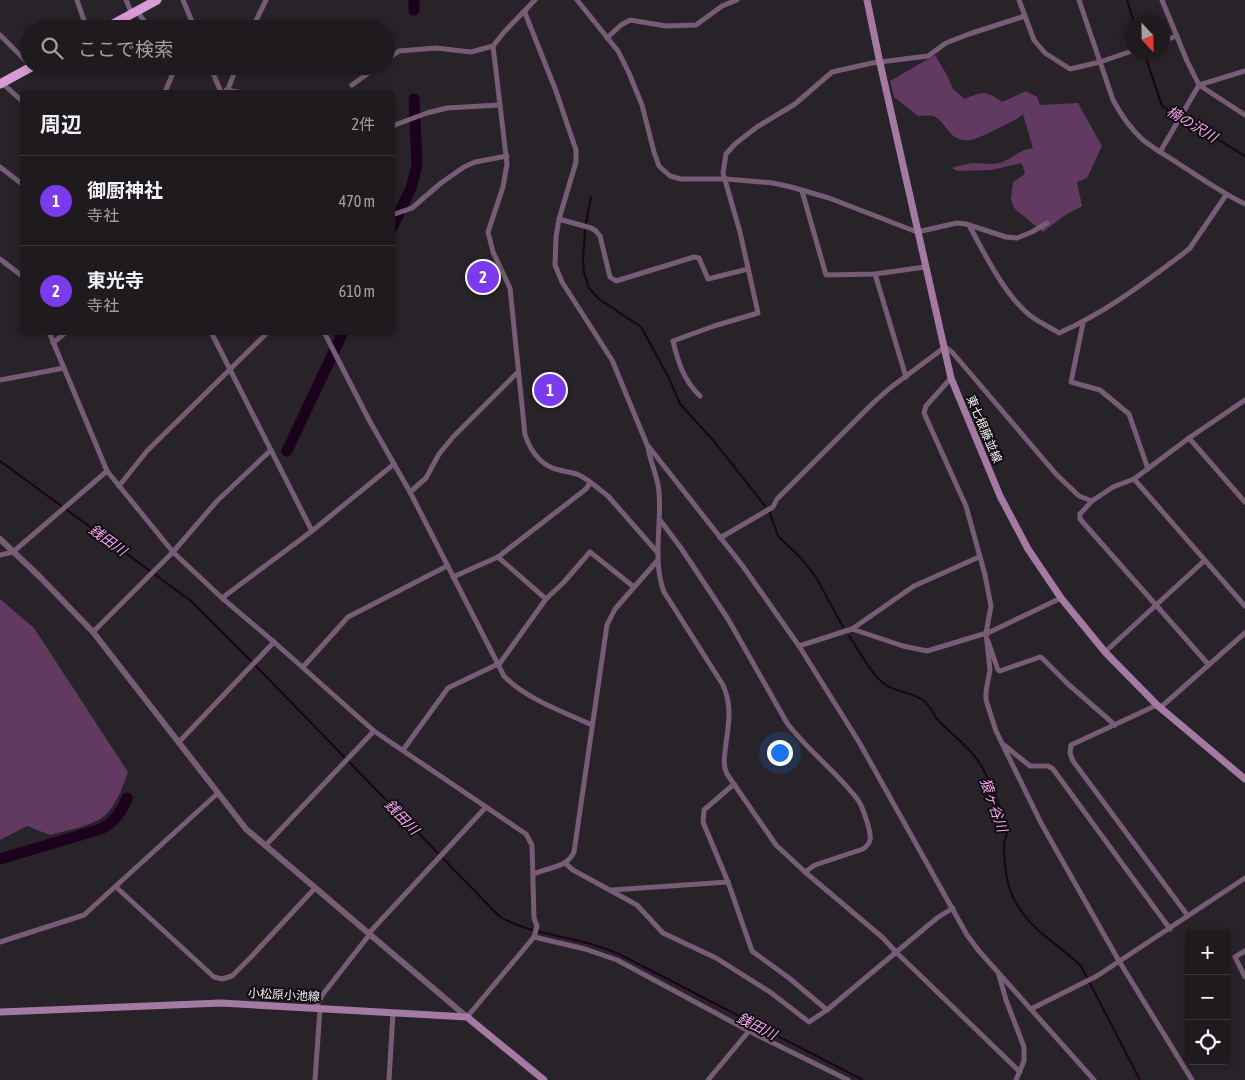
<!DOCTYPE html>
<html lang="ja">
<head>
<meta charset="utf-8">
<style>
	:root { --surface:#1e1a1e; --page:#262327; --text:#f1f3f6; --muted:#a1a1a4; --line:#3c383c; --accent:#7c3aed }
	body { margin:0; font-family:"Asap Condensed","Noto Sans JP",sans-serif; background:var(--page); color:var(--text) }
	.controls { position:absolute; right:15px; bottom:15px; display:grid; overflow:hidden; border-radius:5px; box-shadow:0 2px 8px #0003 }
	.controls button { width:45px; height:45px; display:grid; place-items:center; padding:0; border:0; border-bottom:1px solid var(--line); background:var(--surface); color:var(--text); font:25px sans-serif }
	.compass { position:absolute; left:1125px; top:15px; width:45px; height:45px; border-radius:50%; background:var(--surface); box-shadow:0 2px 8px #0003; rotate:158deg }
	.you { position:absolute; left:779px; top:752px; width:18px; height:18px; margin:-12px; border:4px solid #fff; border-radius:50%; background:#1a73e8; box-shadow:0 0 0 8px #1a73e833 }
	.badge { display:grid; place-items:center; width:32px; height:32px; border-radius:50%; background:var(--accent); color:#fff; font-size:16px; font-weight:700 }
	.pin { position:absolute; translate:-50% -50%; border:2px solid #fff; box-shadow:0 1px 5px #0006 }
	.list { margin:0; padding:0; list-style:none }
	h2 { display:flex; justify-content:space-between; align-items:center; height:65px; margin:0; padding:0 20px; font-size:21px }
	h2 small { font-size:16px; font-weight:400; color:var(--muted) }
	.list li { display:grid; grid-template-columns:32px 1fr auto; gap:15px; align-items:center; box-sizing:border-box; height:90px; padding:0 20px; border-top:1px solid var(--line) }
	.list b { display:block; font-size:19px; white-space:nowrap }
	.list p { margin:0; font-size:16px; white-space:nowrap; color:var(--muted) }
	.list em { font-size:16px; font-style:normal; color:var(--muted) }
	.icon { flex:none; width:28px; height:28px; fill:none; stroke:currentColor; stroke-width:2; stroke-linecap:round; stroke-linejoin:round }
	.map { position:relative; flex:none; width:1245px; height:1080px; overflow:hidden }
	.search { position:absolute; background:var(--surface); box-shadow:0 2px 8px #0003; left:20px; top:20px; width:375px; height:55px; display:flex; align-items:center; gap:12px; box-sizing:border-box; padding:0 18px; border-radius:28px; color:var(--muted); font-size:19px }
	.panel { position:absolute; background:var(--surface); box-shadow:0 2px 8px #0003; left:20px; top:90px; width:375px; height:245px; border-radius:5px }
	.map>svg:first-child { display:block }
	.green { fill:#623960 }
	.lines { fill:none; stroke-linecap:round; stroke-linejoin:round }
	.stream { stroke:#1b011b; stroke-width:2 }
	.river { stroke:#1b011b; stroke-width:11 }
	.minor { stroke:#765c74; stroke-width:5 }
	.tertiary { stroke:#765c74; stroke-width:6 }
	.secondary { stroke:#a47aa2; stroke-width:7 }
	.trunk { stroke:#d79cd4; stroke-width:9 }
	.labels { text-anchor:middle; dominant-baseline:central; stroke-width:4; stroke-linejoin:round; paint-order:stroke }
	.street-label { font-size:12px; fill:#f7f4f7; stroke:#0f0d0f }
	.water-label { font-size:14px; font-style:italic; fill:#f9a6f6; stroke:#0f0d0f }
</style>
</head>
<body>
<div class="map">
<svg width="1245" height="1080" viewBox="0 0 1245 1080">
	<rect width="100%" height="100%" fill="#282328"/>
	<g class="green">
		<path d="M935,55L948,77L953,89L965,99C983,91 986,91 1002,102L1026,91L1037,97L1040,105L1078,103L1102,146L1087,178L1077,182L1082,206L1064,216L1043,232L1014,208L1011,199L1013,182L1025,174L1023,166L1021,163L992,170L958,171L953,169L954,167L972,163L994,164L1003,162L1024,150L1033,148L1023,114L1017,119C1006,124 981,138 971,140C949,144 947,121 933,116C929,115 922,116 918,116L894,97L890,81Z"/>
		<path d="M0,599L34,628L128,772C123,786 116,807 103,817C89,827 67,830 50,835L27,826L0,840Z"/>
	</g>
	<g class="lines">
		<g class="stream">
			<path d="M1127,0L1134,22"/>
			<path d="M1144,52L1162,106L1245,156"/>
			<path d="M586,223L591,197"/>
			<path d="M585,230L583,260L584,273L589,288L599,299L641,327L669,378L680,404L713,440L765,506"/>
			<path d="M0,461L191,601L249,659L499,916C528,934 565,935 597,946C604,948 611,951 619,954L863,1080"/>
			<path d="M769,511L778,536L801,558L816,577L843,627"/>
			<path d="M849,636C858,649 870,672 882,682C894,693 911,691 923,700C931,706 933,715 939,721C952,735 968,745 979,762C987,774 1006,819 1007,832C1007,836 1004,840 1004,844C1004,862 1006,886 1016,903C1031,930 1059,945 1081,966L1140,1080"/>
		</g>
		<g class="river">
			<path d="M414,10V0"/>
			<path d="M392,228L411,188L417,165L414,99"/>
			<path d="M287,451L343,332"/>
			<path d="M0,859L101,829C114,822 122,813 127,798"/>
		</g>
		<g class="minor">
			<path d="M77,0L87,29"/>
			<path d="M126,0L132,14"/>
			<path d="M183,0L195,29"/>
			<path d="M577,0L618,51L629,73L642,105L654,152L659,166L670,176L681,179H726L773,183L791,187L829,198L917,232L957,223L966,224L1006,237L1017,238L1032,232L1047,223"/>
			<path d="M1019,0L1034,40L1045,53L1070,69L1100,62L1132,51"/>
			<path d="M1079,0L1113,100C1121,115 1131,129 1143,140C1154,149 1167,156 1179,164C1201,178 1222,193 1245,204"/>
			<path d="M1162,0L1187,61L1199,85L1245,115"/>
			<path d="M526,10L525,13L556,91L576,150V162L559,219L556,237L555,265L562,282L612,360L648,447C650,462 658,477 659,492C662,525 652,560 664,592L723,685C732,705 729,723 726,743C725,755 722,764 727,774L776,845L805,872L882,937L896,952L1020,1072"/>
			<path d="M137,11L150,29"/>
			<path d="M252,29L266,0"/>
			<path d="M0,35L29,64"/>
			<path d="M607,38L621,25L630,20L666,26L696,25L722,6L737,0"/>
			<path d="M1162,41L1177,36"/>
			<path d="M493,46L507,164L503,187L488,232L493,252L510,288L525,435C531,452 541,466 559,470C566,472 573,472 579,475C589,480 599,489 608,496L658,553"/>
			<path d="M386,60L399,51L436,48L471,52L493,46L505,31L535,0"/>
			<path d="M210,66L221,92"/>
			<path d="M2,83L22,101"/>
			<path d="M352,85L378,66"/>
			<path d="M228,89L237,66"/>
			<path d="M226,90L238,92"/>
			<path d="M165,92L176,66"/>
			<path d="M392,126L427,113L447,108L500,105"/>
			<path d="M1160,152L1199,85L1245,71"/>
			<path d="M0,167L22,184"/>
			<path d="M802,191L826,275L875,274L925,267"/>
			<path d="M392,215L412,208L441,183L464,167L475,162L507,156"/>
			<path d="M559,219L591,228L596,231L600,236L610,277L616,281L694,257L699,258L708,279L748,269"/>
			<path d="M969,225C984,253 1008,302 1035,319C1043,324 1051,328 1059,333C1105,313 1144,283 1184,253L1190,248L1226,195"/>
			<path d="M0,259L22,276"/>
			<path d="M875,274L906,377"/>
			<path d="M1083,323L1071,382L1100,390L1129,414L1148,469"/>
			<path d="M49,332L107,471L173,552L222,598L274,642L374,731L520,830L526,834L532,845L534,918L537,926L534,937L467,1017"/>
			<path d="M211,332L312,531"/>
			<path d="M324,332L369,420L410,492L504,676C526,699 564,712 592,725"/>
			<path d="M53,343L66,332"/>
			<path d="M951,378L926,406L924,413L966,506L985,575L991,606L986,633L990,670L986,691V700L996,731L1041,823L1072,878L1119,961L1192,1080"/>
			<path d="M0,380L64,368"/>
			<path d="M700,396C684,381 678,362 673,341L714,326L758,313L740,232L723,173L726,154L735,144L757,127L795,104L832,72L872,63L928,56L946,43L969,34L1025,16"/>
			<path d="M1189,438L1245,502"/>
			<path d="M649,447L742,565L799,646L859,742L967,935L979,951L1094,1080"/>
			<path d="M1134,479L1245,606"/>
			<path d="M119,486L147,451L268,332"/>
			<path d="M410,492L426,478L439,454L453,437L517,373"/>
			<path d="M1092,501L1080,514V519L1208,664"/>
			<path d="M660,520L681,548L728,619L787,723C808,751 837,772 858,800C862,805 872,833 870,840C869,844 866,847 863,849L815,865L805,872"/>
			<path d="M720,538L773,507L777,499L873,403L890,388L945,347L952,352L1056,474L1079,496L1092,501L1113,487L1134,479L1189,438L1245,400"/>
			<path d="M0,555L13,552L107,471"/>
			<path d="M498,557L546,599"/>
			<path d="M453,577L498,557L586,489L590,483"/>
			<path d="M222,598L312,531L394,464"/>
			<path d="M852,629L903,646L927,651L990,632L1061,598"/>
			<path d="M93,632L173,552L217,501L271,450"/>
			<path d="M988,641L998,670L1000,671L1040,657L1042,658L1068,684L1115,725"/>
			<path d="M799,646L852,629L914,586L979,557"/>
			<path d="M1105,652L1204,561"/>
			<path d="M303,667L348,617L447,566"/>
			<path d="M1157,705L1071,745L1070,753L1073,761L1188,916"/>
			<path d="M1161,707L1245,633"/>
			<path d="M179,742L274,642"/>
			<path d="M1004,745L1030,766H1048L1053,769L1170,929"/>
			<path d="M403,750L448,688L500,663L546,599L564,582L590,552L634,587"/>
			<path d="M734,784L704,810L703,822L728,882L752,951L789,978L827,1010"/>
			<path d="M265,846L374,731"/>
			<path d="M565,863L573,870L637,905L663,933L716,958L770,992L809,1022L827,1010L937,918L953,908"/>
			<path d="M534,874C548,867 567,868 574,852L607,625L615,609L657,561"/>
			<path d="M116,887L214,977L222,979L232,976L251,957L315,888"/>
			<path d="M612,890L728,882"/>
			<path d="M369,933L486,807"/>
			<path d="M534,937L585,949L617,960L749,1031L708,1080"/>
			<path d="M0,942L84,915L218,793"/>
			<path d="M1245,951L1235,957L1245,977"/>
			<path d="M999,975L1006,1000L1024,1047V1061L1016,1080"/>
			<path d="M315,1008L323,994L370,934"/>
			<path d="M1031,1009L1097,976L1245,878"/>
			<path d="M749,1031L848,1080"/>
			<path d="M315,1080L320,1009"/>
			<path d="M389,1080L393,1013"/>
		</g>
		<path class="tertiary" d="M0,539L40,577L93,632L246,829L467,1017"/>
		<g class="secondary">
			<path d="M867,0L880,63L951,378L1000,496L1028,549L1061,598L1105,652L1157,705L1245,779"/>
			<path d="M0,1012L221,1003L467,1017L544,1080"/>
		</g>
		<g class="trunk">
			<path d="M104,29L157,0"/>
			<path d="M0,84L33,66"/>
		</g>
	</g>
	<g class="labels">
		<g class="street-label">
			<text transform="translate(984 429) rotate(67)">東七根藤並線</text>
			<text transform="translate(284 995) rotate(3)">小松原小池線</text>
		</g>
		<g class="water-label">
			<text transform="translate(1192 124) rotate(31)">楠の沢川</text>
			<text transform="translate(108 540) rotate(36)">銭田川</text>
			<text transform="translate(994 805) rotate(71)">猿ヶ谷川</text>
			<text transform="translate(402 817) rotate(46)">銭田川</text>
			<text transform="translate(757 1026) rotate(27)">銭田川</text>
		</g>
	</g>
</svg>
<div class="controls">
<button>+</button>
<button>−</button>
<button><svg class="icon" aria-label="locate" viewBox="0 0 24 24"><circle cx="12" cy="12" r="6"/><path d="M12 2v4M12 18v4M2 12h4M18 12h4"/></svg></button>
</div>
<svg class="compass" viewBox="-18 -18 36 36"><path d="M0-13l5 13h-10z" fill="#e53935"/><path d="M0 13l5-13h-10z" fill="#a1a1a4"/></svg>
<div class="you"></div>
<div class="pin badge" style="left:550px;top:390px">1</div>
<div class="pin badge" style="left:483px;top:277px">2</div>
<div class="search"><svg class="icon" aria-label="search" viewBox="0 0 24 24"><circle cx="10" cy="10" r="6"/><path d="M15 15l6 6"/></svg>ここで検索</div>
<section class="panel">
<h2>周辺<small>2件</small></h2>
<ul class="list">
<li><span class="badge">1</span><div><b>御厨神社</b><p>寺社</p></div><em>470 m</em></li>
<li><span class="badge">2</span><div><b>東光寺</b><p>寺社</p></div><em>610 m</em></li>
</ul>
</section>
</div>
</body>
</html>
